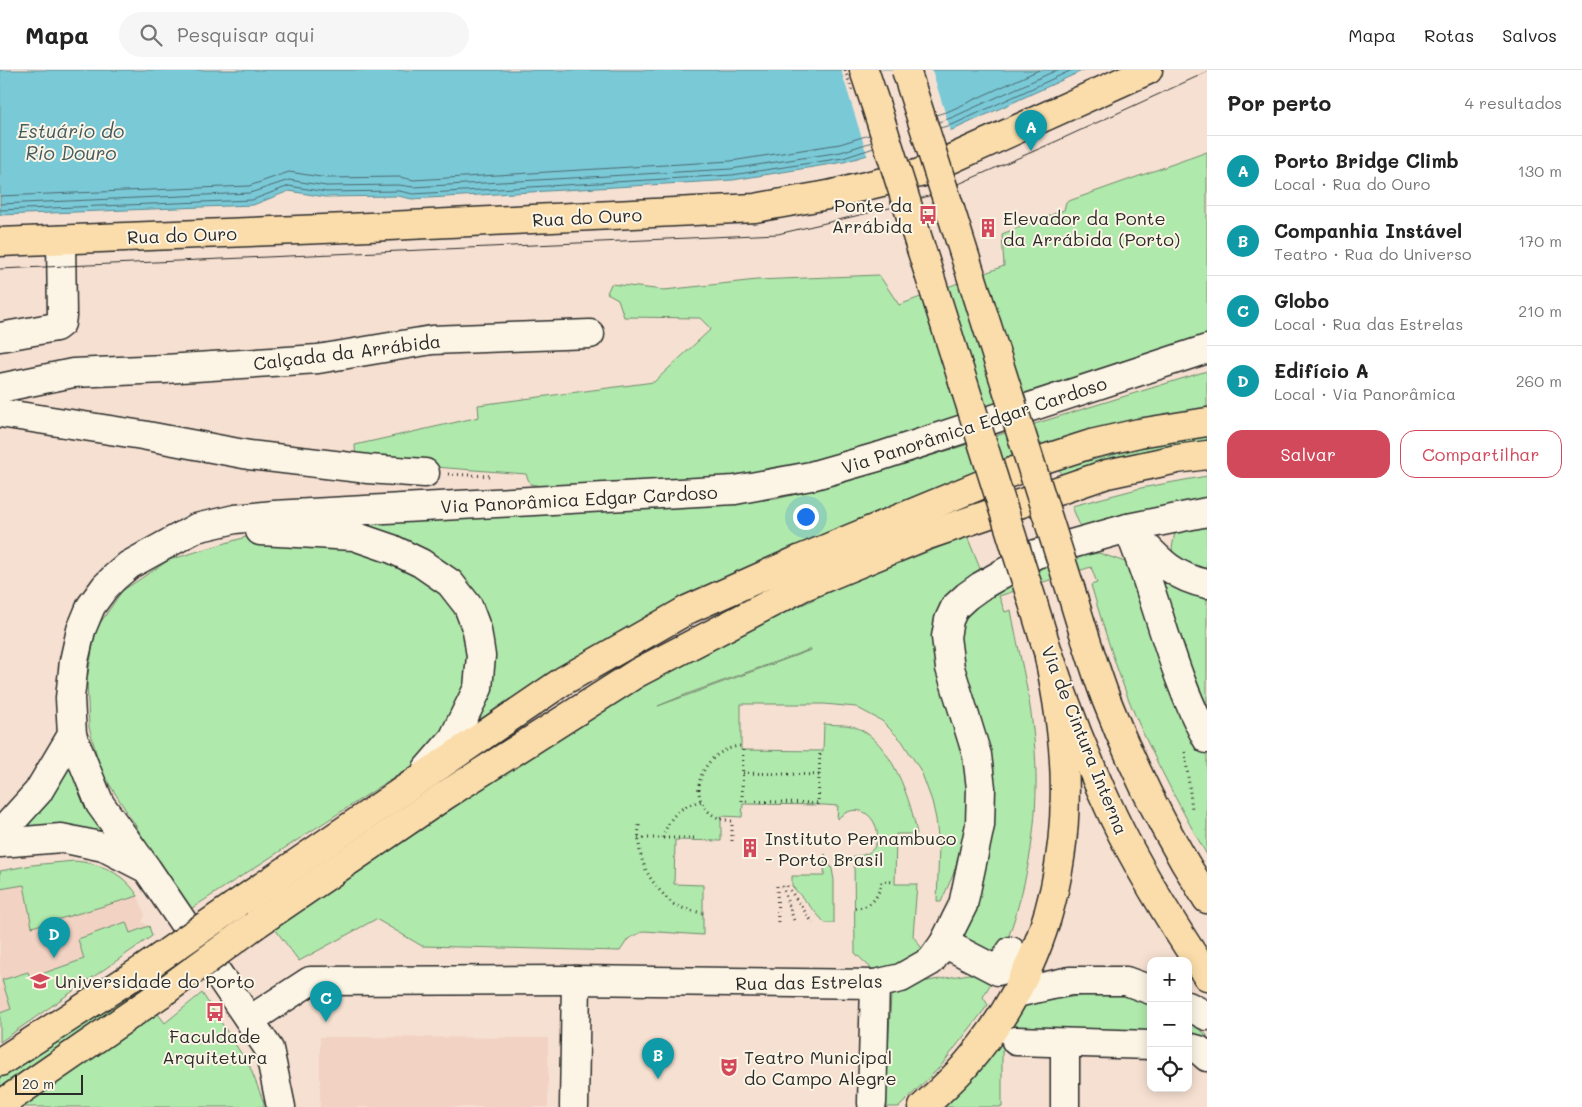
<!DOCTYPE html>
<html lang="pt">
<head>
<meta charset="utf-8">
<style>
	:root { --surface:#fff; --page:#f6f6f6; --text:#222; --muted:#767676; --line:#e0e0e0; --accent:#d1495b }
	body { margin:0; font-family:Mali,sans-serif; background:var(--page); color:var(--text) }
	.controls { position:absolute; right:15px; bottom:15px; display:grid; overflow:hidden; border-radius:10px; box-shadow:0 2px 12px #0003 }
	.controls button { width:45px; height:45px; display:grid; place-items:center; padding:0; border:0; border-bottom:1px solid var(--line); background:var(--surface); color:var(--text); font:25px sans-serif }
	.scale { position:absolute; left:15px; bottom:12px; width:68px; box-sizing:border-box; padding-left:5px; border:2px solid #2b2b2b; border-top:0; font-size:14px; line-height:18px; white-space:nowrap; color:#2b2b2b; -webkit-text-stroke:4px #fcf5e5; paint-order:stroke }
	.you { position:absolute; left:805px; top:446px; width:18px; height:18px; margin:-12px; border:4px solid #fff; border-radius:50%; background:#1a73e8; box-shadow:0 0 0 8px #1a73e833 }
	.badge { display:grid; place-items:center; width:32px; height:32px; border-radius:50%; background:var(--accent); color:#fff; font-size:16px; font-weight:700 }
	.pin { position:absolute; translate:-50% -41px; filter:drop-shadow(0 1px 2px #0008) }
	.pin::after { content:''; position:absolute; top:26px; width:18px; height:15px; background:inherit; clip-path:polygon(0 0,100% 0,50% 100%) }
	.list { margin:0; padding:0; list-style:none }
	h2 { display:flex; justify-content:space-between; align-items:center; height:65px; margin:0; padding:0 20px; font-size:21px }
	h2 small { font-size:16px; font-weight:400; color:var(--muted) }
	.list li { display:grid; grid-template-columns:32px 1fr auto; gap:15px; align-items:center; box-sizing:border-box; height:70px; padding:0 20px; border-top:1px solid var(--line) }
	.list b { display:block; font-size:19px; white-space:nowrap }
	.list p { margin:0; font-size:16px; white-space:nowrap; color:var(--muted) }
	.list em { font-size:16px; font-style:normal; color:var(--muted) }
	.actions { display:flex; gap:10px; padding:15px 20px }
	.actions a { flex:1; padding:11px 0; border:1px solid var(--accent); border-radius:15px; text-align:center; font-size:18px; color:var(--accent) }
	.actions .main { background:var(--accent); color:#fff }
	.icon { flex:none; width:28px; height:28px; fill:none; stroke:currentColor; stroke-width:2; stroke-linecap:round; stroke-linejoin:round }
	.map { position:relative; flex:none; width:1207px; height:1037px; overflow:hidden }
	header { display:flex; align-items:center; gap:30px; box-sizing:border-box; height:70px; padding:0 25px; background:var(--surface); border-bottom:1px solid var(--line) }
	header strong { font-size:24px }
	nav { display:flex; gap:28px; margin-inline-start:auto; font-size:18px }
	.search { width:350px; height:45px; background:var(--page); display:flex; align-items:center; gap:12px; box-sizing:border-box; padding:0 18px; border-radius:28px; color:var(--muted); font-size:19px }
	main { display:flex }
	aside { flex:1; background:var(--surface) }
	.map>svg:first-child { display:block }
	.built { fill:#f2d2c3 }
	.green { fill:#b0e9ac; stroke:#6e8a6c; fill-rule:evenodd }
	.water { fill:#7ac9d7; stroke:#5a8a92 }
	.pier { fill:#f6e0d1 }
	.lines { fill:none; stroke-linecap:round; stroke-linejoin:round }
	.shore { stroke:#4b6a70; stroke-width:1 }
	.minor-casing { stroke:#2b2b2b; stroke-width:31 }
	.major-casing { stroke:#2b2b2b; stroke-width:31 }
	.highway-casing { stroke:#2b2b2b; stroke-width:31 }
	.path { stroke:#2b2b2b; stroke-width:3; stroke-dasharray:1 4; stroke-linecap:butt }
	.minor { stroke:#fcf5e5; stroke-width:28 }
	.major { stroke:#fbddab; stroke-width:28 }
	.highway { stroke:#fbddab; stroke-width:28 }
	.tram { stroke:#2b2b2b; stroke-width:1 }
	.highway-bridge-casing { stroke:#2b2b2b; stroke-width:31; stroke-linecap:butt }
	.path-bridge { stroke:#2b2b2b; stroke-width:3; stroke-dasharray:1 4; stroke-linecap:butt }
	.highway-bridge { stroke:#fbddab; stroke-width:28 }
	.labels { text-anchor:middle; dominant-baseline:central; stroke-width:4; stroke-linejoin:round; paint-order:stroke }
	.poi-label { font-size:18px; fill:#2b2b2b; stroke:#fcf5e5; text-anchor:start }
	.street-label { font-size:18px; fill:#2b2b2b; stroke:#fcf5e5 }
	.water-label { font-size:19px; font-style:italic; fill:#435a5f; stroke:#fcf5e5 }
</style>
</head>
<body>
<header>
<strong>Mapa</strong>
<div class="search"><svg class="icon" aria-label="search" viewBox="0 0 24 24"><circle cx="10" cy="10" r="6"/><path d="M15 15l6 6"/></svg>Pesquisar aqui</div>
<nav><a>Mapa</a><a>Rotas</a><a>Salvos</a></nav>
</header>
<main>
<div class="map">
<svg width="1207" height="1037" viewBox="0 0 1207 1037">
	<rect width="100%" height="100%" fill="#f6e0d1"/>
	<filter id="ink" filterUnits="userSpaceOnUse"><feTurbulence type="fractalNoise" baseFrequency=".02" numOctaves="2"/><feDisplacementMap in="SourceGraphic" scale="10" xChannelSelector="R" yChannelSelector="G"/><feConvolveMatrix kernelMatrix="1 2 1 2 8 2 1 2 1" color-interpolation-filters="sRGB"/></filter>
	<g filter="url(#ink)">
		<g class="built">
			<path d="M74,791L89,792L108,799L121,806L132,816L138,826L145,845L142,852L149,856L151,862L0,965V801L32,795Z"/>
			<path d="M320,967L548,968V1037H320Z"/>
		</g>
		<g class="green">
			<path d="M1207,82V269L920,358L828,389L753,404L635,413L541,416L530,414L526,404L356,391L355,375L479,347L478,335L654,312L711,259L700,248L624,247L618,229L607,223L611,214L664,220L757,210L879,205L899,235L1004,196L1002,164L1064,140L1066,132Z"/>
			<path d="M1207,301V339L1076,372L901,432L753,496L497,641L189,840L101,701L89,657L87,609L96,559L122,521L169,490L283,456L776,429L842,413Z"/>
			<path d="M1207,366V376L1062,408L1059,398L1182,368Z"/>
			<path d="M1207,406V429L1150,439L1082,461L1072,436L1141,418Z"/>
			<path d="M1207,455V498L1191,500L1175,491L1172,478L1175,462Z"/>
			<path d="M967,466L983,506L961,512L941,533L939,577L955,646L968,721L965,764L953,805L941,832H937L939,776L936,749L932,731L921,701L902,671L882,651L856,637L824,634H741V680L823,681L824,654C833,655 846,654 855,657C891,670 911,730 917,764H896L895,814H917L913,866L923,880L918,888L875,902L855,883L854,786C898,787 873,716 837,749L838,736L825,735L743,734L742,747L721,746V771L675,770L674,814L703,815V865L644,861L628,869L620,881L422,876L376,849L299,891L275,859L592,644L746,561L840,517ZM811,579V580L658,636L687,624Z"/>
			<path d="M1099,483L1131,494L1159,511L1194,522H1207V785C1184,745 1163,705 1143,663C1121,616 1106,565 1091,515L1097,513L1091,497L999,526L1005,542L1011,540C1018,580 1029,619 1033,660C1040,718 1035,777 1019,833C1015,849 1009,865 1004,880L982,890L971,881L963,864L987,774L959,593L956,554L971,529L1038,498L1087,485Z"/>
			<path d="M68,694L87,741L107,764L20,760Z"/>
			<path d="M825,784L832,799L834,810V853H825L792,816V806H824Z"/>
			<path d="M74,791C101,793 123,803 138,826L32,857L24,815L0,819V801L32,795Z"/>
			<path d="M126,852L130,863L149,856L152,866L0,972V943L11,939L2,910L28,902L30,908L84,889L78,869Z"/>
			<path d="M192,874L198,885L0,1019V1002Z"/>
			<path d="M998,901L983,927L988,935L940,997L899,1037H871L885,1031L891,927L910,914L969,904Z"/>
			<path d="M1110,921L1151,931V975L1016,971L1002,981V1037H943C977,1008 1001,970 1027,934Z"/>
			<path d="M202,923L250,997L264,1033V1037H19L155,940L165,953Z"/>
			<path d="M1188,951L1207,965V987L1188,977Z"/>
		</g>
		<path class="water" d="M0,0H1084L955,59L844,92L733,110L412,129L398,126L325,127L289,121L253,135L0,145Z"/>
		<path class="pier" d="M841,0H932L951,62L868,88Z"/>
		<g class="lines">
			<g class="shore">
				<path d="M936,45L949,41L1039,0"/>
				<path d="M938,52L951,48L1057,0"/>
				<path d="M940,58L954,54L1072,0"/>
				<path d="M0,126L249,116L289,102L327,108L399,107L414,110L731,91L840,74L869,65"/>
				<path d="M0,134L250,123L289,110L326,116L399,115L413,117L731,99L841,82L872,72"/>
				<path d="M0,140L252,130L289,116L326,122L399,121L413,124L732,105L843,88L874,78"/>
			</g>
			<g class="minor-casing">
				<g id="minor">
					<path d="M0,267L56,257L61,253L62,246L61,170"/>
					<path d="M0,318L73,303L165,299L318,289L432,270L590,264"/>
					<path d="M0,343L142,365L249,385L368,399L425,403"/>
					<path d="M1128,458C1157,527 1171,603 1207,669"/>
					<path d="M260,461L354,466L392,479L421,493L450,513L468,536L477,560L481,586L478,618L453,669L427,699"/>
					<path d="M1136,466C1159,490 1173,507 1207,514"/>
					<path d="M0,764L38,722L72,665"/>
					<path d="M0,773L61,768L104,777L143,797"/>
					<path d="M944,873L998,901L1011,881"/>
					<path d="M1016,923L1070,911H1126L1151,920"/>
					<path d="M1188,936L1207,946"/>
					<path d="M250,950L310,911L576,910L875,914L901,908L931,891L944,873L963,835L980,755L981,718L977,685L950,598L946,567L949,550L955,537L967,526L981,516L1036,484L1128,458L1207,442"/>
					<path d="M1016,971L1151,975"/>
					<path d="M1065,973V1037"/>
					<path d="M1188,977L1199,980L1207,987"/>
					<path d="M872,1033L875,914"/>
					<path d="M281,1037L269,979L147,799L100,734L72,665L70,628L74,591L81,560L91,536L105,517L115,507L129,495L196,458L235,449L274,445L735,420L811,406L881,386L1207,279"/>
					<path d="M574,1037L576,910"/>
				</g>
			</g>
			<g class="major-casing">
				<path id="major" d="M0,172L348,158L755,138L828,125L920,103L1148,0"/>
			</g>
			<g class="highway-casing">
				<g id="highway">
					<path d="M864,0L875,33"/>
					<path d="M1071,521C1082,558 1093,594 1106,629C1133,699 1167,766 1207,829"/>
					<path d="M1033,533C1054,606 1081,678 1113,746C1140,802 1173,855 1207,906"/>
					<path d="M234,836L563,611L689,539L801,489L1041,390L1091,374L1139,363L1207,352"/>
					<path d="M255,855L444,726L637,603L802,517L925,466L1107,404L1177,389L1207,385"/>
					<path d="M0,992L142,900"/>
					<path d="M0,1035L162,923"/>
					<path d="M923,1037C937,1024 951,1011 964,997C1043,906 1073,796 1063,677C1060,646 1055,616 1049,587"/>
				</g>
			</g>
			<g class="path">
				<path d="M448,404L491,406"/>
				<path d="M743,680L742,731L819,733"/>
				<path d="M1185,682L1192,739"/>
				<path d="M743,703L820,705"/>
				<path d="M818,735L820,681"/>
				<path d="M639,755C637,783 643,802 662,823C666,827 669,831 673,834C683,839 692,841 703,843"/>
				<path d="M638,768H695V771"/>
				<path d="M663,768C669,746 680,736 702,731"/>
				<path d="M732,771V751C681,746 693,682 740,676"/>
				<path d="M777,816L778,853"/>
				<path d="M782,816L795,853"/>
				<path d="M787,816L813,853"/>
				<path d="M855,838C873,837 878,827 882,811L895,812"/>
			</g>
			<use href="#minor" class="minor"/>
			<use href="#major" class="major"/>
			<use href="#highway" class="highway"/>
			<path class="tram" d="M0,199L778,164L894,137L938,123L1057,71L1207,2"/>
			<g class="highway-bridge-casing">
				<g id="highway-bridge">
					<path d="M906,0L1071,521"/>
					<path d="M875,33L1033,533"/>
					<path d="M142,900L234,836"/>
					<path d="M162,923L255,855"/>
				</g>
			</g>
			<path class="path-bridge" d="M845,0L853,23"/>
			<use href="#highway-bridge" class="highway-bridge"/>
		</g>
	</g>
	<defs>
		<g id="bus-bare" transform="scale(1.5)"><path d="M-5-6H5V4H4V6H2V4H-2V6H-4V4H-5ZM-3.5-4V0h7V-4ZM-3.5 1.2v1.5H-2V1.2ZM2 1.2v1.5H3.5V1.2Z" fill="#d1495b" stroke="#fcf5e5" stroke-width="2.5" paint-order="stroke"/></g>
		<g id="building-bare" transform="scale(1.5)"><path d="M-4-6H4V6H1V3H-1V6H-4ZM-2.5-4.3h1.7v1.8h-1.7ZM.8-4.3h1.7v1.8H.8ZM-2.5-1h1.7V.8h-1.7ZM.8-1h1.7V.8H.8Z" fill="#d1495b" stroke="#fcf5e5" stroke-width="2.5" paint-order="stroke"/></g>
		<g id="university-bare" transform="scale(1.5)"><path d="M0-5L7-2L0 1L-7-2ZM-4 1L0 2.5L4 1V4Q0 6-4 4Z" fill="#d1495b" stroke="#fcf5e5" stroke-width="2.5" paint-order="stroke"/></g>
		<g id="theatre-bare" transform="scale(1.5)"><path d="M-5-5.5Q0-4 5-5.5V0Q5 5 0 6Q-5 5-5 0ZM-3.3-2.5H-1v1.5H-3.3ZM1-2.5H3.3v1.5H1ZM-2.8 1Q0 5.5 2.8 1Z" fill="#d1495b" stroke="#fcf5e5" stroke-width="2.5" paint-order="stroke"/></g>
	</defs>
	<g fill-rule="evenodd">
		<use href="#bus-bare" x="928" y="145"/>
		<use href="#building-bare" x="988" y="158"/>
		<use href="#building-bare" x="750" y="778"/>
		<use href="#university-bare" x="40" y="911"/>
		<use href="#bus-bare" x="215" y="942"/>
		<use href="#theatre-bare" x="729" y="997"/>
	</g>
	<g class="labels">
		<g class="poi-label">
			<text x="913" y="135" text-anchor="end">Ponte da<tspan x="913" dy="21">Arrábida</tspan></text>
			<text x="1003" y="148">Elevador da Ponte<tspan x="1003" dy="21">da Arrábida (Porto)</tspan></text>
			<text x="765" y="768">Instituto Pernambuco<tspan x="765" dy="21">- Porto Brasil</tspan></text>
			<text x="55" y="911">Universidade do Porto</text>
			<text x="215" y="966" text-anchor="middle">Faculdade<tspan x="215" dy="21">Arquitetura</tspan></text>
			<text x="744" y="987">Teatro Municipal<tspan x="744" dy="21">do Campo Alegre</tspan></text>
		</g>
		<g class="street-label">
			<text transform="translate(587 147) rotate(-3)">Rua do Ouro</text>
			<text transform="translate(182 165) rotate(-2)">Rua do Ouro</text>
			<text transform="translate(347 282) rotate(-7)">Calçada da Arrábida</text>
			<text transform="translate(974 355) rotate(-18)">Via Panorâmica Edgar Cardoso</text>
			<text transform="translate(579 429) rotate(-3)">Via Panorâmica Edgar Cardoso</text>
			<text transform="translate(1085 670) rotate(68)">Via de Cintura Interna</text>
			<text transform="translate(809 912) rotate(-1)">Rua das Estrelas</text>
		</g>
		<g class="water-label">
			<text x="71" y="60">Estuário do<tspan x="71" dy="22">Rio Douro</tspan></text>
		</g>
	</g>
</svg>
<div class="controls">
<button>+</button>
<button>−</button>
<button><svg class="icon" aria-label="locate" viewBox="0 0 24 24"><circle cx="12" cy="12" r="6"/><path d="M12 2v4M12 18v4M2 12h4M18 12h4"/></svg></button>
</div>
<div class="scale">20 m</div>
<div class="you"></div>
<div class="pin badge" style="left:1031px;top:81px;background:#0f9aa8">A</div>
<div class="pin badge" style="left:658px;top:1009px;background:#0f9aa8">B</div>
<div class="pin badge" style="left:326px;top:952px;background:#0f9aa8">C</div>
<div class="pin badge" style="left:54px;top:888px;background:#0f9aa8">D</div>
</div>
<aside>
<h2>Por perto<small>4 resultados</small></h2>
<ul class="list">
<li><span class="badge" style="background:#0f9aa8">A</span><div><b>Porto Bridge Climb</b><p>Local · Rua do Ouro</p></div><em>130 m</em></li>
<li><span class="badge" style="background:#0f9aa8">B</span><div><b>Companhia Instável</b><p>Teatro · Rua do Universo</p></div><em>170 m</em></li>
<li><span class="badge" style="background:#0f9aa8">C</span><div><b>Globo</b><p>Local · Rua das Estrelas</p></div><em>210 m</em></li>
<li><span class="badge" style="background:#0f9aa8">D</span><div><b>Edifício A</b><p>Local · Via Panorâmica</p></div><em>260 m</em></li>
</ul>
<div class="actions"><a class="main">Salvar</a><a>Compartilhar</a></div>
</aside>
</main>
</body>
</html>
